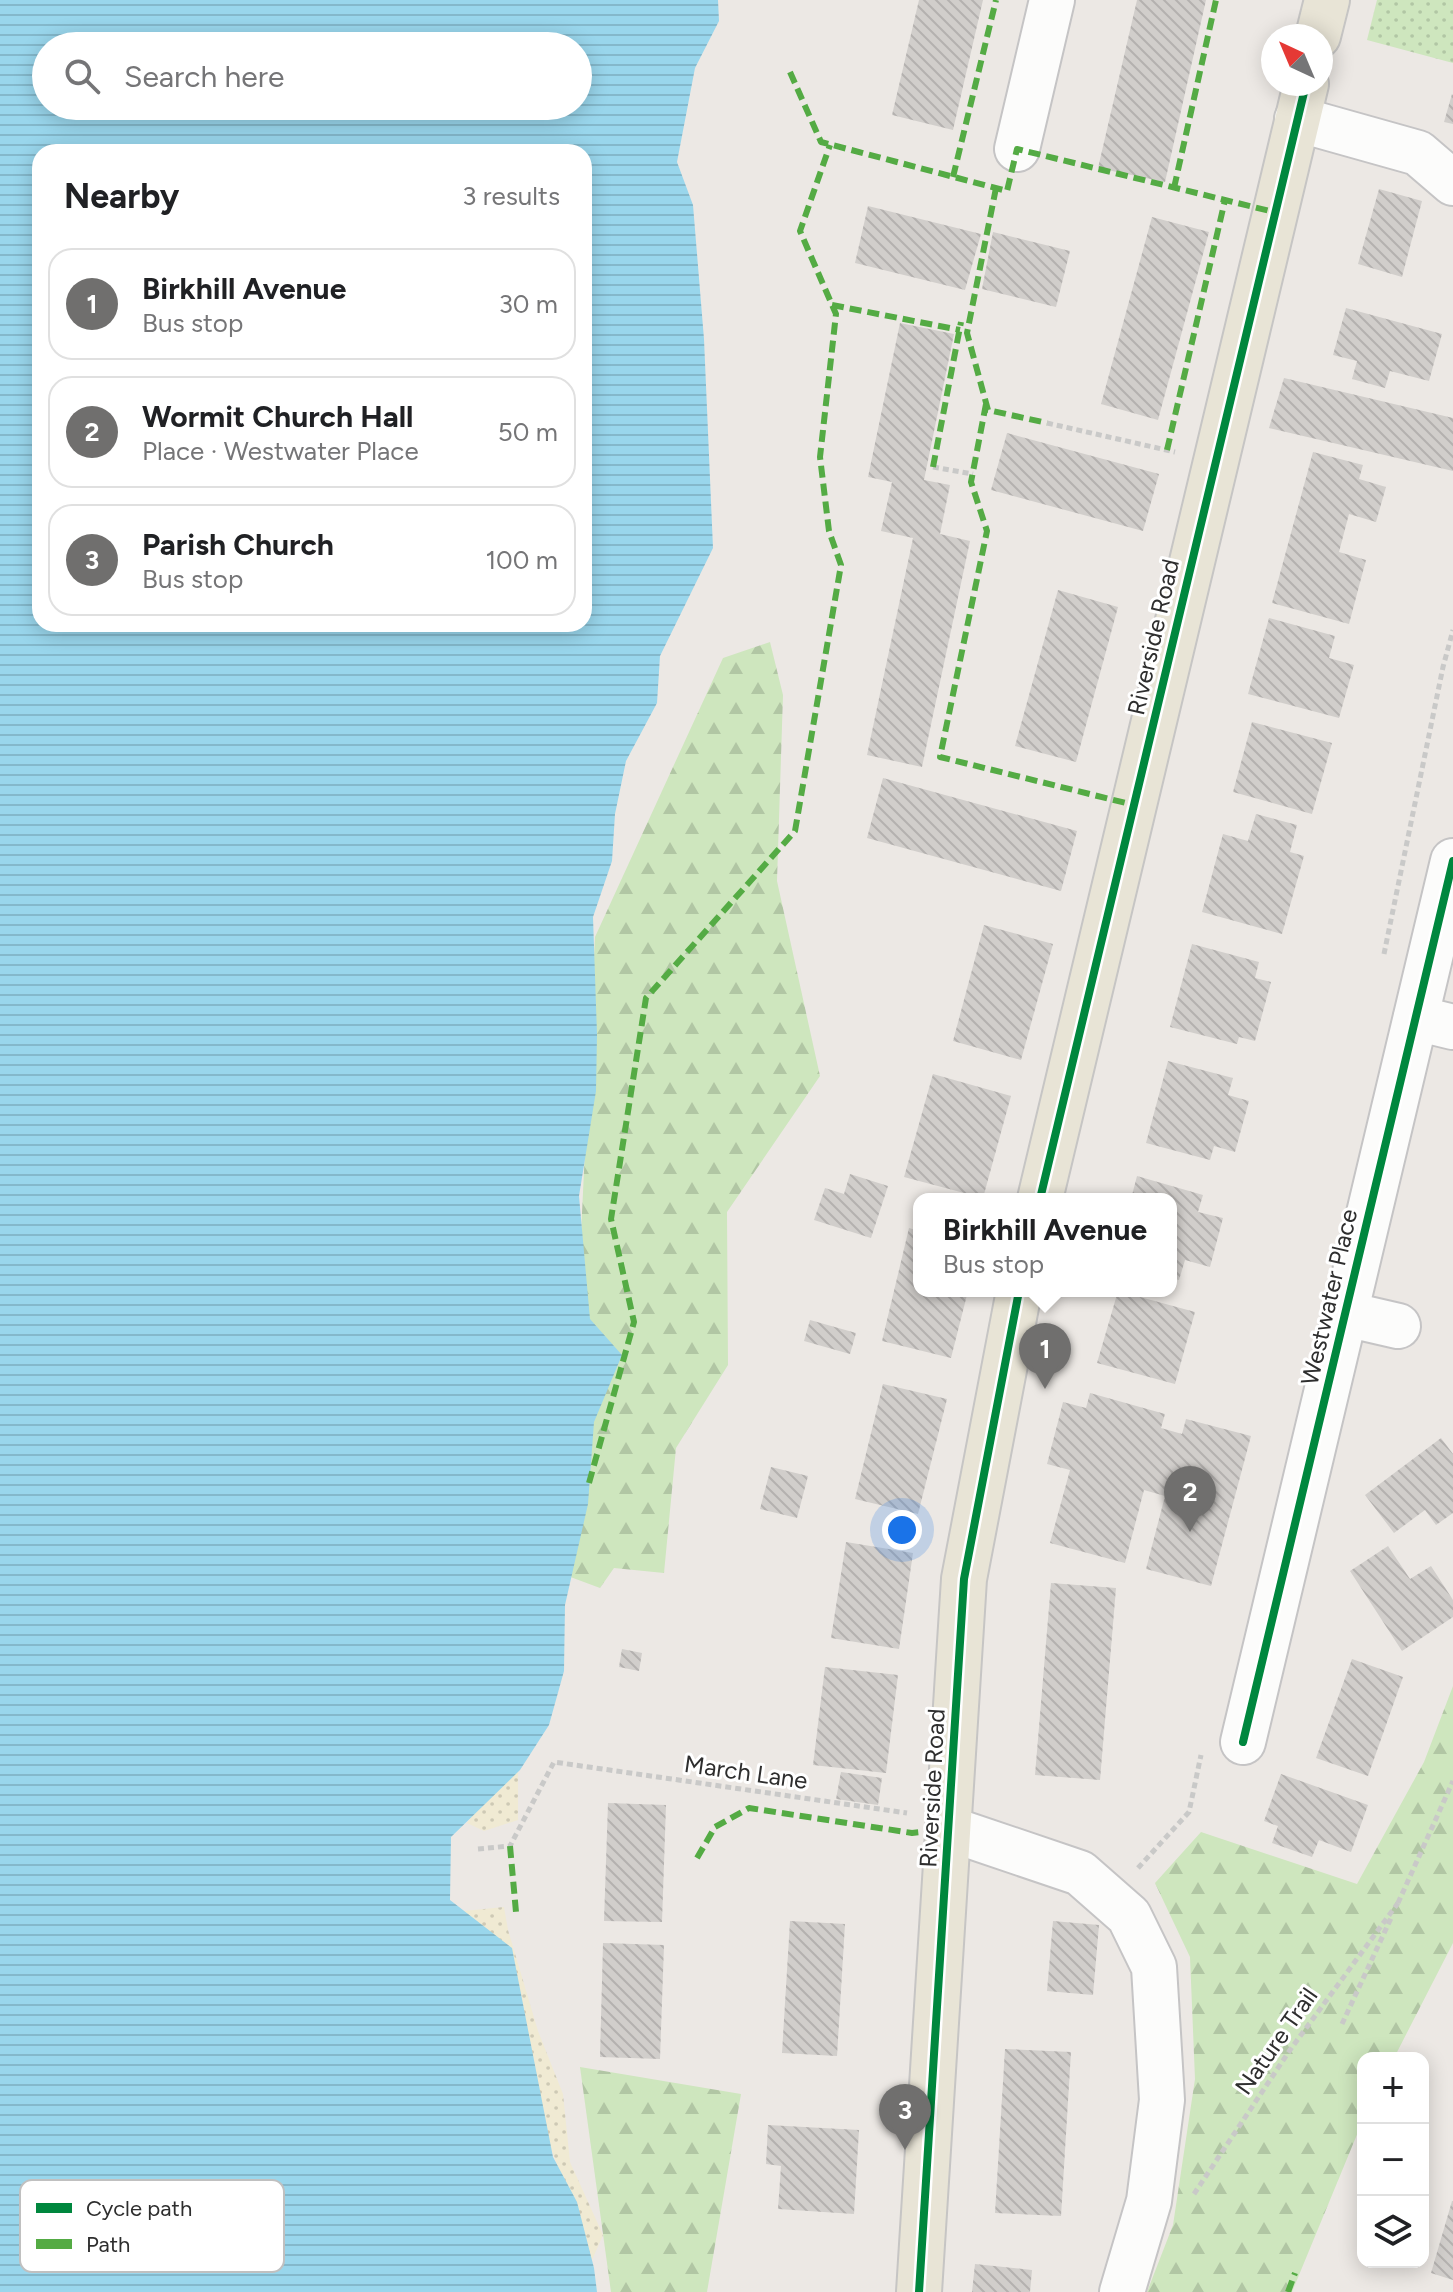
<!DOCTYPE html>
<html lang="en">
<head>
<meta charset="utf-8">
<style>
	:root { --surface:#fff; --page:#f2f2f2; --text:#202124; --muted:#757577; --line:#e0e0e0; --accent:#706f6e }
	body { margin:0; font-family:Figtree,sans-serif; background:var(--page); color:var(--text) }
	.controls { position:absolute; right:24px; bottom:24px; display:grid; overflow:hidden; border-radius:16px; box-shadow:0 4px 20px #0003 }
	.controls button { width:72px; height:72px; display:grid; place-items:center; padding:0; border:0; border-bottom:2px solid var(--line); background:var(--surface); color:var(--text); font:40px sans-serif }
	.compass { position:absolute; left:1261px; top:24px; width:72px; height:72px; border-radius:50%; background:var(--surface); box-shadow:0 4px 20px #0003; rotate:316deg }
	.you { position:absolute; left:902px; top:1530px; width:28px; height:28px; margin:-20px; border:6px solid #fff; border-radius:50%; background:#1a73e8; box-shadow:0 0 0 12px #1a73e833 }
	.badge { display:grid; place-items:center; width:52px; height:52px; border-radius:50%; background:var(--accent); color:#fff; font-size:26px; font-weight:700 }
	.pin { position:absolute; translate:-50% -66px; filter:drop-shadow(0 2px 4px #0008) }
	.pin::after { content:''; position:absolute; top:42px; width:28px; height:24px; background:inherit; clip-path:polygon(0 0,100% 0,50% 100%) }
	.popup { position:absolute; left:913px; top:1193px; width:264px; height:104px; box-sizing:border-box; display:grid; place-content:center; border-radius:16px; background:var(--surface); filter:drop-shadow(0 2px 6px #0005); font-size:26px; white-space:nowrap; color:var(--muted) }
	.popup b { font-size:30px; color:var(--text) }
	.popup::after { content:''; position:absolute; left:50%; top:100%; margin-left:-16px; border:16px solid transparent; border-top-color:var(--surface) }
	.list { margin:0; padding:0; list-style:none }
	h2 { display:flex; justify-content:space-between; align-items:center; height:104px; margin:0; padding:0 32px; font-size:34px }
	h2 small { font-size:26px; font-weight:400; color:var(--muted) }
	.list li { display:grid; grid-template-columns:52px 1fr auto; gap:24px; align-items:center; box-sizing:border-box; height:112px; margin:0 16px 16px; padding:0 16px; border:2px solid var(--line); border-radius:24px }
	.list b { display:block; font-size:30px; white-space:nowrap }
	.list p { margin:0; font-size:26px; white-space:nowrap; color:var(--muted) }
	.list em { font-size:26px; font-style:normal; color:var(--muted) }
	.icon { flex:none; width:44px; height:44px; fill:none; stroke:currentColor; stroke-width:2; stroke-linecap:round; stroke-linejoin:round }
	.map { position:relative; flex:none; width:1453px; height:2292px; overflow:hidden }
	.search { position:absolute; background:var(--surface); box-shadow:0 4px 20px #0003; left:32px; top:32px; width:560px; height:88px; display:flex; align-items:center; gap:20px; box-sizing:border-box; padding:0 28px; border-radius:44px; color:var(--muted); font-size:30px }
	.panel { position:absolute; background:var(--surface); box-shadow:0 4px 20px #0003; left:32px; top:144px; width:560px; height:488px; border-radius:24px }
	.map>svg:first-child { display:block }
	.green { fill:url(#green-dots) }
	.forest { fill:url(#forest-firs) }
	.sand { fill:url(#sand-dots) }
	.water { fill:url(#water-rules); fill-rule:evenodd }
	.building { fill:url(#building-back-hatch) }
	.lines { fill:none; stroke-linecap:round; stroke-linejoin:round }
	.minor-casing { stroke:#c5c4c5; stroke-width:48 }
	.major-casing { stroke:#c6c5c4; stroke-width:48 }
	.path { stroke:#c9c9c8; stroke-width:5; stroke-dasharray:6 4; stroke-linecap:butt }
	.minor { stroke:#fcfcfb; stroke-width:44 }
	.major { stroke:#e8e4d6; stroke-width:44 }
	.quiet { stroke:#54ab44; stroke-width:6; stroke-dasharray:12 6; stroke-linecap:butt }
	.cycleway-casing { stroke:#fff; stroke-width:13 }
	.cycleway { stroke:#00873e; stroke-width:8 }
	.labels { text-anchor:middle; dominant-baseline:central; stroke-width:6; stroke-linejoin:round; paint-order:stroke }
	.street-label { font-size:24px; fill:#2e2e2e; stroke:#fff }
	.key { fill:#fff; stroke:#c0c0c0; stroke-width:2 }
	.key-label { font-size:22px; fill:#2e2e2e }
</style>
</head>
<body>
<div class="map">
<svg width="1453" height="2292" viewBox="0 0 1453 2292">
	<defs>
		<pattern id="green-dots" width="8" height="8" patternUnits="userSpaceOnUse" patternTransform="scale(2)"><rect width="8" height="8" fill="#cee6be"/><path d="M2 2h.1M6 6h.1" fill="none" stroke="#b1c6a4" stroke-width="1.8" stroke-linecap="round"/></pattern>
		<pattern id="forest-firs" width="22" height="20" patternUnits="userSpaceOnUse" patternTransform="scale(2)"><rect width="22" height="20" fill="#cee6be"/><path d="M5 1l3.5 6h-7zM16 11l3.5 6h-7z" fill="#b1c6a4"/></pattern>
		<pattern id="sand-dots" width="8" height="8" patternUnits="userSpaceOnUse" patternTransform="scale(2)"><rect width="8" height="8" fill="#f0ead3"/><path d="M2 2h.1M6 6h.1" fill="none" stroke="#cec9b5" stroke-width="1.8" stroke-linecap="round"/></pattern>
		<pattern id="water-rules" width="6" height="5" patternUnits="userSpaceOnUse" patternTransform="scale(2)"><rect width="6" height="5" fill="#99d6ec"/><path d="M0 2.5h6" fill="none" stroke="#84b8cb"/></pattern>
		<pattern id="building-back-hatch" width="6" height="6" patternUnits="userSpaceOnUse" patternTransform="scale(2)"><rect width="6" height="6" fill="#d1cecb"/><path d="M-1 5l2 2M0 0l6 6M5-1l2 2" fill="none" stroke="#b4b1af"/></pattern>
	</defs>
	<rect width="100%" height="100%" fill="#ece8e4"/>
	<path class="green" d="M1377,0H1453V63L1367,40Z"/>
	<g class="forest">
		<path d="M770,642L783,695L777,881L820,1076L727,1212L728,1365L676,1448L664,1573L614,1568L600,1588L565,1575L595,937L723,658Z"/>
		<path d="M1453,1686V1943L1394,2058H1363V2120L1292,2292H1147L1173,2225L1195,2079L1190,1957L1155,1883L1201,1832L1357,1884L1424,1762Z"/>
		<path d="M580,2067L741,2094L707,2292H611Z"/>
	</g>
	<g class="sand">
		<path d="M518,1754V1820L484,1831L467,1823Z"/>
		<path d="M504,1907L508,1930L538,2031L563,2094L570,2162L603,2235L592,2260L464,1911Z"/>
	</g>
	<path class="water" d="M0,0H718L719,21L695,68L677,162L693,205L704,339L713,548L660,656L657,703L626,761L615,814L612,861L593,917L597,1034L596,1091L579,1196L590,1319L622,1355L594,1422L588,1504L565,1605L564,1671L549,1725L520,1770L451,1837L450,1900L512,1948L553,2157L577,2202L594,2268L597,2292H0ZM46,46H578V106H46ZM40,152H584V624H40Z"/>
	<g class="building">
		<path d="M919,0H983L953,130L892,115Z"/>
		<path d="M1137,0H1206L1165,182L1098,168Z"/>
		<path d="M1452,94L1453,95V124L1444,122Z"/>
		<path d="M1379,189L1422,201L1402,277L1358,264Z"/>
		<path d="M868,206L981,234L965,290L855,263Z"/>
		<path d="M1152,217L1209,232L1158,420L1101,404Z"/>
		<path d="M993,232L1070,251L1056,307L982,289Z"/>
		<path d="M1346,308L1442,334L1429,381L1390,371L1385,388L1352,379L1357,361L1333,355Z"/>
		<path d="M900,323L954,334L924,480L950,485L940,534L970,541L922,767L867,755L913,538L881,531L892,482L868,477Z"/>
		<path d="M1284,378L1453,418V471L1269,428Z"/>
		<path d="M1007,433L1159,474L1143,531L991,490Z"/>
		<path d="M1313,452L1363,465L1359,479L1386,487L1376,522L1349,514L1339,552L1366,560L1349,624L1272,603Z"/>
		<path d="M1058,590L1118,607L1076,762L1015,746Z"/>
		<path d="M1269,618L1335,636L1329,658L1354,665L1339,718L1248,694Z"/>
		<path d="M1252,722L1332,743L1312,814L1233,792Z"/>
		<path d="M883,778L1077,831L1061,891L867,838Z"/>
		<path d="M1256,814L1297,825L1290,852L1304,856L1282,934L1202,912L1223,834L1248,841Z"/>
		<path d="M984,925L1053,944L1021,1060L953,1041Z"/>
		<path d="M1192,944L1259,962L1255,978L1271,982L1255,1041L1239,1037L1237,1044L1170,1027Z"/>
		<path d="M1168,1061L1233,1078L1228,1095L1249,1101L1235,1152L1214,1146L1210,1160L1146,1143Z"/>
		<path d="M933,1074L1011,1096L983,1198L904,1177Z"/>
		<path d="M850,1174L888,1186L871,1238L814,1220L825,1188L844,1194Z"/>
		<path d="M1137,1176L1203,1195L1198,1212L1223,1218L1210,1267L1185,1260L1179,1280L1171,1278V1199H1131Z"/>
		<path d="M909,1228L919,1231V1291H968L951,1358L882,1341Z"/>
		<path d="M1118,1291L1195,1312L1175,1384L1097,1363Z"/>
		<path d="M810,1320L856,1333L850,1354L804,1341Z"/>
		<path d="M883,1384L947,1399L918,1514L855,1499Z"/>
		<path d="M1090,1393L1165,1414L1161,1428L1182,1434L1186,1419L1251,1436L1211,1586L1146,1569L1165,1496L1144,1490L1125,1563L1050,1543L1070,1470L1047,1464L1060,1414L1063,1402L1086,1408Z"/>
		<path d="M1441,1438L1453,1454V1513L1436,1525L1425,1510L1394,1533L1365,1495Z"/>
		<path d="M771,1467L808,1476L797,1518L760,1509Z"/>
		<path d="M846,1542L913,1553L899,1649L831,1638Z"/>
		<path d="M1388,1546L1410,1579L1431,1566L1453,1600V1617L1402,1651L1350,1571Z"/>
		<path d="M1051,1583L1116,1588L1100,1780L1035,1775Z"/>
		<path d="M622,1649L642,1653L639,1671L619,1667Z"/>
		<path d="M1352,1659L1403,1677L1368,1776L1316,1758Z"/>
		<path d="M825,1667L898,1675L886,1773L813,1765Z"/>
		<path d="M841,1772L882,1778L878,1805L836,1799Z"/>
		<path d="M1281,1774L1368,1805L1351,1852L1319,1840L1312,1857L1272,1843L1278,1826L1264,1821Z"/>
		<path d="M608,1803L666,1805L662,1922L604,1921Z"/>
		<path d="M790,1921L845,1924L837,2056L782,2053Z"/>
		<path d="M1053,1921L1099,1925L1093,1995L1047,1991Z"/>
		<path d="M603,1943L664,1945L660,2059L600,2057Z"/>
		<path d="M1005,2049L1071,2052L1061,2216L995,2213Z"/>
		<path d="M768,2125L859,2130L854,2214L778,2209L781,2166L766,2164Z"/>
		<path d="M1452,2201H1453V2280L1431,2273Z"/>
		<path d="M975,2264L1032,2270L1030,2292H972Z"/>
	</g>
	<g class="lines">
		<g class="minor-casing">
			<g id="minor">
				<path d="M1297,119L1418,153L1453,183"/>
				<path d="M1017,149L1052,0"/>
				<path d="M1416,1018L1453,1027"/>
				<path d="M1346,1314L1398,1326"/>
				<path d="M1243,1742L1453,861"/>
				<path d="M950,1829L1080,1873L1129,1916L1154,1967L1162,2100L1149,2201L1122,2292"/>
			</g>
		</g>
		<g class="major-casing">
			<g id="major">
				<path d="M1318,36L1327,0"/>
				<path d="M1040,1199L1306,84"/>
				<path d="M919,2292L964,1579L1019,1291"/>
			</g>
		</g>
		<g class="path">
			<path d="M1047,423L1175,452"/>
			<path d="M933,467L973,474"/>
			<path d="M1384,954L1443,667L1453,630"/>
			<path d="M478,1849L510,1846L554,1762L907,1813"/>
			<path d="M1138,1868L1189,1812L1201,1755"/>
			<path d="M1398,1903L1453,1781"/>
			<path d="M1342,2024L1392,1916"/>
			<path d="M1194,2194L1290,2050L1398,1903"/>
		</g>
		<use href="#minor" class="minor"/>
		<use href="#major" class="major"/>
		<g class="quiet">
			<path d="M790,72L821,142L1007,191L1017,149L1274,212"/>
			<path d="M953,177L996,0"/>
			<path d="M996,188L967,333L988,410L1047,423"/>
			<path d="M1174,188L1216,0"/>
			<path d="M832,305L960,330"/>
			<path d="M986,404L971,482L987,531L940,757L1134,805"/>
			<path d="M1167,450L1225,200"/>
			<path d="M933,467L961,322"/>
			<path d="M589,1483L634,1322L611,1219L646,998L795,831L841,565L829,531L820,457L836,314L800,231L830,145"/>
			<path d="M510,1846L516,1912"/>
			<path d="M697,1858L715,1827L749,1808L912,1833L950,1829"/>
			<path d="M1288,2292L1295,2273"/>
		</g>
		<g class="cycleway-casing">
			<g id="cycleway">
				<path d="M1040,1199L1306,84"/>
				<path d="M1243,1742L1453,861"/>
				<path d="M919,2292L964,1579L1019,1291"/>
			</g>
		</g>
		<use href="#cycleway" class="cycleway"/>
	</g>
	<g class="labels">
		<g class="street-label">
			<text transform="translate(1153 637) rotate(-77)">Riverside Road</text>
			<text transform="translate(1329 1297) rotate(-77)">Westwater Place</text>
			<text transform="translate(746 1772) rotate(8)">March Lane</text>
			<text transform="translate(932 1788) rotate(-87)">Riverside Road</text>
			<text transform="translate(1276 2041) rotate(-55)">Nature Trail</text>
		</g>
	</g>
	<rect x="20" y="2180" width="264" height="92" rx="12" class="key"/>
	<rect x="36" y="2203" width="36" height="10" fill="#00873e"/>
	<rect x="36" y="2239" width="36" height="10" fill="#54ab44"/>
	<g class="key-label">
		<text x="86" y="2216">Cycle path</text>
		<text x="86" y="2252">Path</text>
	</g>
</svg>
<div class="controls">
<button>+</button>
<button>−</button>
<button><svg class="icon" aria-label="layers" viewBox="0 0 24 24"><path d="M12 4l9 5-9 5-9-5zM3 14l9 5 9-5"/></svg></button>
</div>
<svg class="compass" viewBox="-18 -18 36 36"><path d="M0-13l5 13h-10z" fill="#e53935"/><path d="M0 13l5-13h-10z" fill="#757577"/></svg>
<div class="you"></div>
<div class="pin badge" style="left:1045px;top:1389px">1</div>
<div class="popup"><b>Birkhill Avenue</b>Bus stop</div>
<div class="pin badge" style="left:1190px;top:1532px">2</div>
<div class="pin badge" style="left:905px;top:2150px">3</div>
<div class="search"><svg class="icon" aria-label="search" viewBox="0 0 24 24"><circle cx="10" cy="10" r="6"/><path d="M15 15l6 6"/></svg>Search here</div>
<section class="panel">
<h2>Nearby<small>3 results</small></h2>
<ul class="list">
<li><span class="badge">1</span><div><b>Birkhill Avenue</b><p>Bus stop</p></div><em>30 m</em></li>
<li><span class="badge">2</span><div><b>Wormit Church Hall</b><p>Place · Westwater Place</p></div><em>50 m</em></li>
<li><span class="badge">3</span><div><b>Parish Church</b><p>Bus stop</p></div><em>100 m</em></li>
</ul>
</section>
</div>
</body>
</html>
